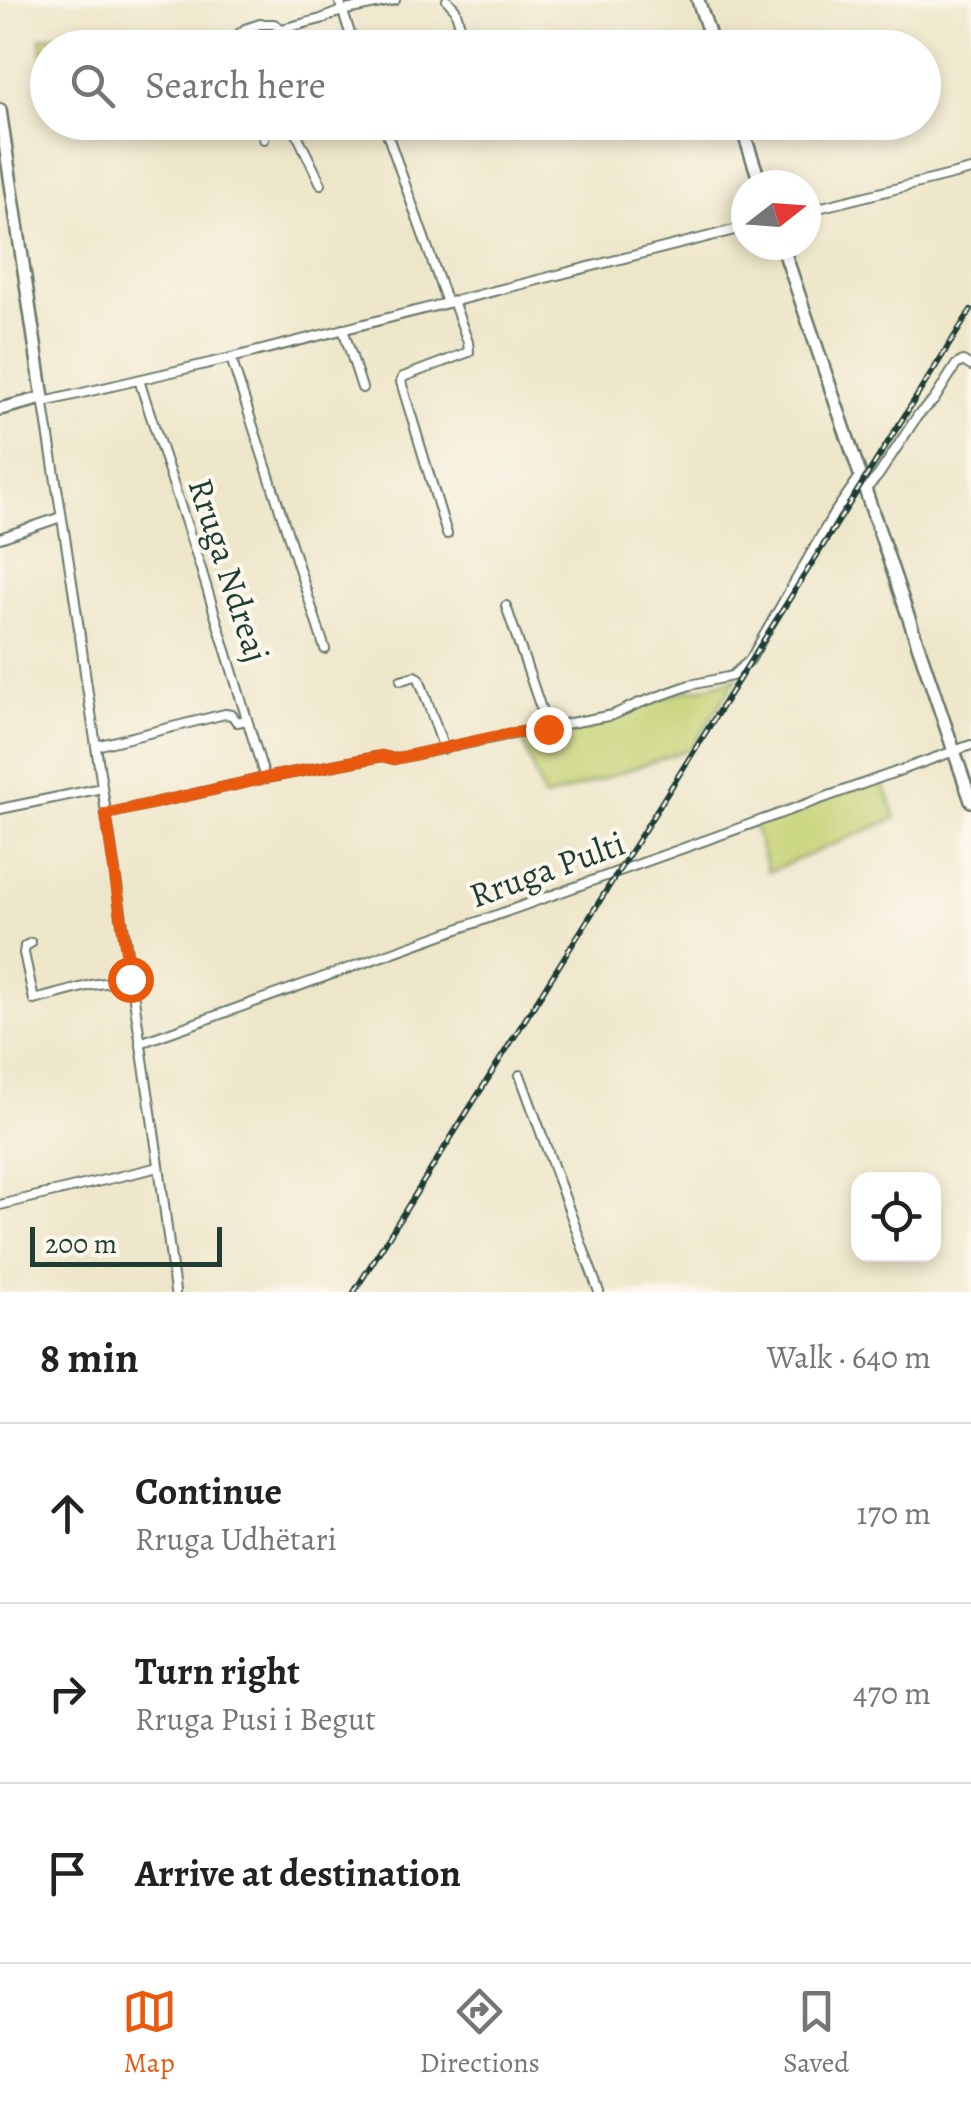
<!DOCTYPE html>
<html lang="en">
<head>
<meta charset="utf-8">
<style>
	:root { --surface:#fff; --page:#f6f6f6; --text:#222; --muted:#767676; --line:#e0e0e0; --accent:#ea580c }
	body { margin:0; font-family:Alegreya,serif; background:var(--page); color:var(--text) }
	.controls { position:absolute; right:30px; bottom:30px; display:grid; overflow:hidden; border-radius:20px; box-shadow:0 5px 15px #0003 }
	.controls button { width:90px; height:90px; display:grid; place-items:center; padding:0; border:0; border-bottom:2px solid var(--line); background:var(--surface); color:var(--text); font:50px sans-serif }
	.compass { position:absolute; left:731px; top:170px; width:90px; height:90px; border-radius:50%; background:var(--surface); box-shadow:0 5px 15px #0003; rotate:73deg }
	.scale { position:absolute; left:30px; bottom:25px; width:192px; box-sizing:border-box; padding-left:10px; border:5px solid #1f3d34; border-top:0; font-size:28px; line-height:35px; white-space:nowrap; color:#1f3d34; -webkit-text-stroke:8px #fbf7ec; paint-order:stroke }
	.stop { position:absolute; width:30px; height:30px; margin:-22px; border:8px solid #ea580c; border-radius:50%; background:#fff }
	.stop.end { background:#ea580c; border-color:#fff; box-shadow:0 2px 10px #0008 }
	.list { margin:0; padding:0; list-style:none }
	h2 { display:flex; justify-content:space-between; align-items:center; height:130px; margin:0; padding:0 40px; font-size:42px }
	h2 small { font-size:32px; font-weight:400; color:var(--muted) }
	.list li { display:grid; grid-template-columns:65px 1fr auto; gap:30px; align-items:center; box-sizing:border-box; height:180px; padding:0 40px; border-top:2px solid var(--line) }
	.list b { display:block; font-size:38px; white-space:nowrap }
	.list p { margin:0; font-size:32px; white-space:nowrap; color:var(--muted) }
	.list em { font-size:32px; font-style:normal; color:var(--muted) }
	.icon { flex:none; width:55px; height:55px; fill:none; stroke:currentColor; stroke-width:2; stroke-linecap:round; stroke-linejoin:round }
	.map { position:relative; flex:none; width:971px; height:1292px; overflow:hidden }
	.search { position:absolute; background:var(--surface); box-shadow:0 5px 15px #0003; left:30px; right:30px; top:30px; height:110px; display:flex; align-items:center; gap:25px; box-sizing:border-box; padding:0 35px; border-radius:55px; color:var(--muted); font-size:38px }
	.sheet { height:670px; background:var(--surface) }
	nav { display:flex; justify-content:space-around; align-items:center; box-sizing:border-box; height:140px; border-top:2px solid var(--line); background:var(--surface); font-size:28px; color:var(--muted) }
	nav a { display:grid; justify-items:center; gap:5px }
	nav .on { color:var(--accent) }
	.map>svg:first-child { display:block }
	.green { fill:#c4d172; stroke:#728753; stroke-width:2.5 }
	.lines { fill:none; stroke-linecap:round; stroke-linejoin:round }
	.street-casing { stroke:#677868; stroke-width:12 }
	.secondary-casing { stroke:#677868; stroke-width:16 }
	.street { stroke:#fff; stroke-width:8 }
	.secondary { stroke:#fff; stroke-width:11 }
	.rail-casing { stroke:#1f3d34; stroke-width:6 }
	.rail { stroke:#fbf7ec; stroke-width:2.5; stroke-dasharray:8; stroke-linecap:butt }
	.route { stroke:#ea580c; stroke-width:12 }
	.labels { text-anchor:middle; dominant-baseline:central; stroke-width:8; stroke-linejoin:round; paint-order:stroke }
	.street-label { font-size:35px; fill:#1f3d34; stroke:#fbf7ec }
</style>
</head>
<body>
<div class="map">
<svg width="971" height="1292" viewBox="0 0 971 1292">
	<rect width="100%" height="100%" fill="#fbf7ec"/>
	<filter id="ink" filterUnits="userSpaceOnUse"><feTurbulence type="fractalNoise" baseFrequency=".01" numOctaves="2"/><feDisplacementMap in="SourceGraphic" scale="20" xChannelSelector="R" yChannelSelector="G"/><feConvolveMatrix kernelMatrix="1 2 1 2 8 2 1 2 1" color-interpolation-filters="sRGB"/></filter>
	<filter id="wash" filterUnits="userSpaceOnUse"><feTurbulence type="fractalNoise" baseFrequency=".0048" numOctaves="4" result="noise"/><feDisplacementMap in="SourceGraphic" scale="40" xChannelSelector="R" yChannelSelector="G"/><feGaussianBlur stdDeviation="2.25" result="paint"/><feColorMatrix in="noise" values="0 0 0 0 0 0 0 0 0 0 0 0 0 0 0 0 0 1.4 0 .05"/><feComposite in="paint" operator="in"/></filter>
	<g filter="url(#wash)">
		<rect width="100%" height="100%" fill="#eee6c9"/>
		<g class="green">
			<path d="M101,28L104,47L48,48L47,87L40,38Z"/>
			<path d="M737,678L692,748L544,799L522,740L574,728L594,726L627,710L688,690L703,688Z"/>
			<path d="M882,778L896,818L768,872L754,825Z"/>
		</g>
	</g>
	<g filter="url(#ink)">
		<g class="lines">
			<g class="street-casing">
				<g id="street">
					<path d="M339,0L355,48"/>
					<path d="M447,0L455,9L467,48"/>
					<path d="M152,48L166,44L191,48"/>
					<path d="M197,48L232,40L245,29L260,24H274L282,29L321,19L341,11L395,0"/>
					<path d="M282,48V29"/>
					<path d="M291,122L321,184"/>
					<path d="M383,122L447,303"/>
					<path d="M264,139V122"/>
					<path d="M806,211L971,170"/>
					<path d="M343,329L362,388"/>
					<path d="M231,358L325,649"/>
					<path d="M139,380L201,569L265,778"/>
					<path d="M43,398C57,492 74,585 86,680L159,1165L175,1292"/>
					<path d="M44,402L231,358L746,227"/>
					<path d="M865,490L878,476L918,415L934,400L956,365L963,361L971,366"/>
					<path d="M447,534L401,382L403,377L469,352L468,342L453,301"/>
					<path d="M0,538L61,517"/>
					<path d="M506,606L548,729"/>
					<path d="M401,680L415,676L419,678L444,749"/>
					<path d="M96,746L225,714L232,715L237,722L247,720"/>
					<path d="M0,809L102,788"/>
					<path d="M106,814L265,778L382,756L394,759L507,735L613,715L637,704L690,685L732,676L750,660L833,515L861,475"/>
					<path d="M31,943L25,946L24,953L34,1000L91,985L131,979"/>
					<path d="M140,1043L971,745"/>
					<path d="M520,1075L599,1292"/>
					<path d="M0,1205L159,1167"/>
				</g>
			</g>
			<g class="secondary-casing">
				<g id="secondary">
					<path d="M698,0L714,48"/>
					<path d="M0,110L43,398L0,409"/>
					<path d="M740,122L761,185"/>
					<path d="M782,245L971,801"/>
				</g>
			</g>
			<use href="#street" class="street"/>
			<use href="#secondary" class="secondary"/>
			<g class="rail-casing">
				<path id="rail" d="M354,1292L971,310"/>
			</g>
			<use href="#rail" class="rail"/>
		</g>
	</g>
	<g class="lines" filter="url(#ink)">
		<path class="route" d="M130,979L106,814L265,778L382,756L394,759L507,734L548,729"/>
	</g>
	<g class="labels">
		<g class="street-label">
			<text transform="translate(229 570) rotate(72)">Rruga Ndreaj</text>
			<text transform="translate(547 869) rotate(-20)">Rruga Pulti</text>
		</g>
	</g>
</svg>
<div class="controls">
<button><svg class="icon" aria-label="locate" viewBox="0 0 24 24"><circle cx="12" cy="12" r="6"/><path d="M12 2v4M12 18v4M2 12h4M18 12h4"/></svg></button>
</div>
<svg class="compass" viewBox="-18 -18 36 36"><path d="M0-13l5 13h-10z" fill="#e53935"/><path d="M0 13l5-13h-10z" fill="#767676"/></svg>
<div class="scale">200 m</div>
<div class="stop" style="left:130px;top:979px"></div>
<div class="stop end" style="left:548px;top:729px"></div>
<div class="search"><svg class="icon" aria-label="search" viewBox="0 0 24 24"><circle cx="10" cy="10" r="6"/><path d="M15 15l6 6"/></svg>Search here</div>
</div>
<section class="sheet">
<h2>8 min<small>Walk · 640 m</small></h2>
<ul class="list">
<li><svg class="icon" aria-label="ahead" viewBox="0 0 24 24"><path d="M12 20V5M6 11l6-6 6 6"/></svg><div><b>Continue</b><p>Rruga Udhëtari</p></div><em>170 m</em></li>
<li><svg class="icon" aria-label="right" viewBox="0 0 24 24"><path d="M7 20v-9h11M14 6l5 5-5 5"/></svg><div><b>Turn right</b><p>Rruga Pusi i Begut</p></div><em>470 m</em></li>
<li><svg class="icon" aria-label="arrive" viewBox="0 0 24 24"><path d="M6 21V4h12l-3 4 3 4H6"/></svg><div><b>Arrive at destination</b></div></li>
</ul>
</section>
<nav>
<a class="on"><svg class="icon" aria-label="map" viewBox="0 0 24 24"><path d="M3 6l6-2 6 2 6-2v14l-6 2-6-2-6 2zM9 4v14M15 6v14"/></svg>Map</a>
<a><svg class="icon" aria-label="directions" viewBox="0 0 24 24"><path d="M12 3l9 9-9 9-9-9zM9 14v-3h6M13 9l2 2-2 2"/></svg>Directions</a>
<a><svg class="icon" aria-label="saved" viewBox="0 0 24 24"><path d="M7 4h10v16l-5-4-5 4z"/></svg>Saved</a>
</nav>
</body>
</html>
